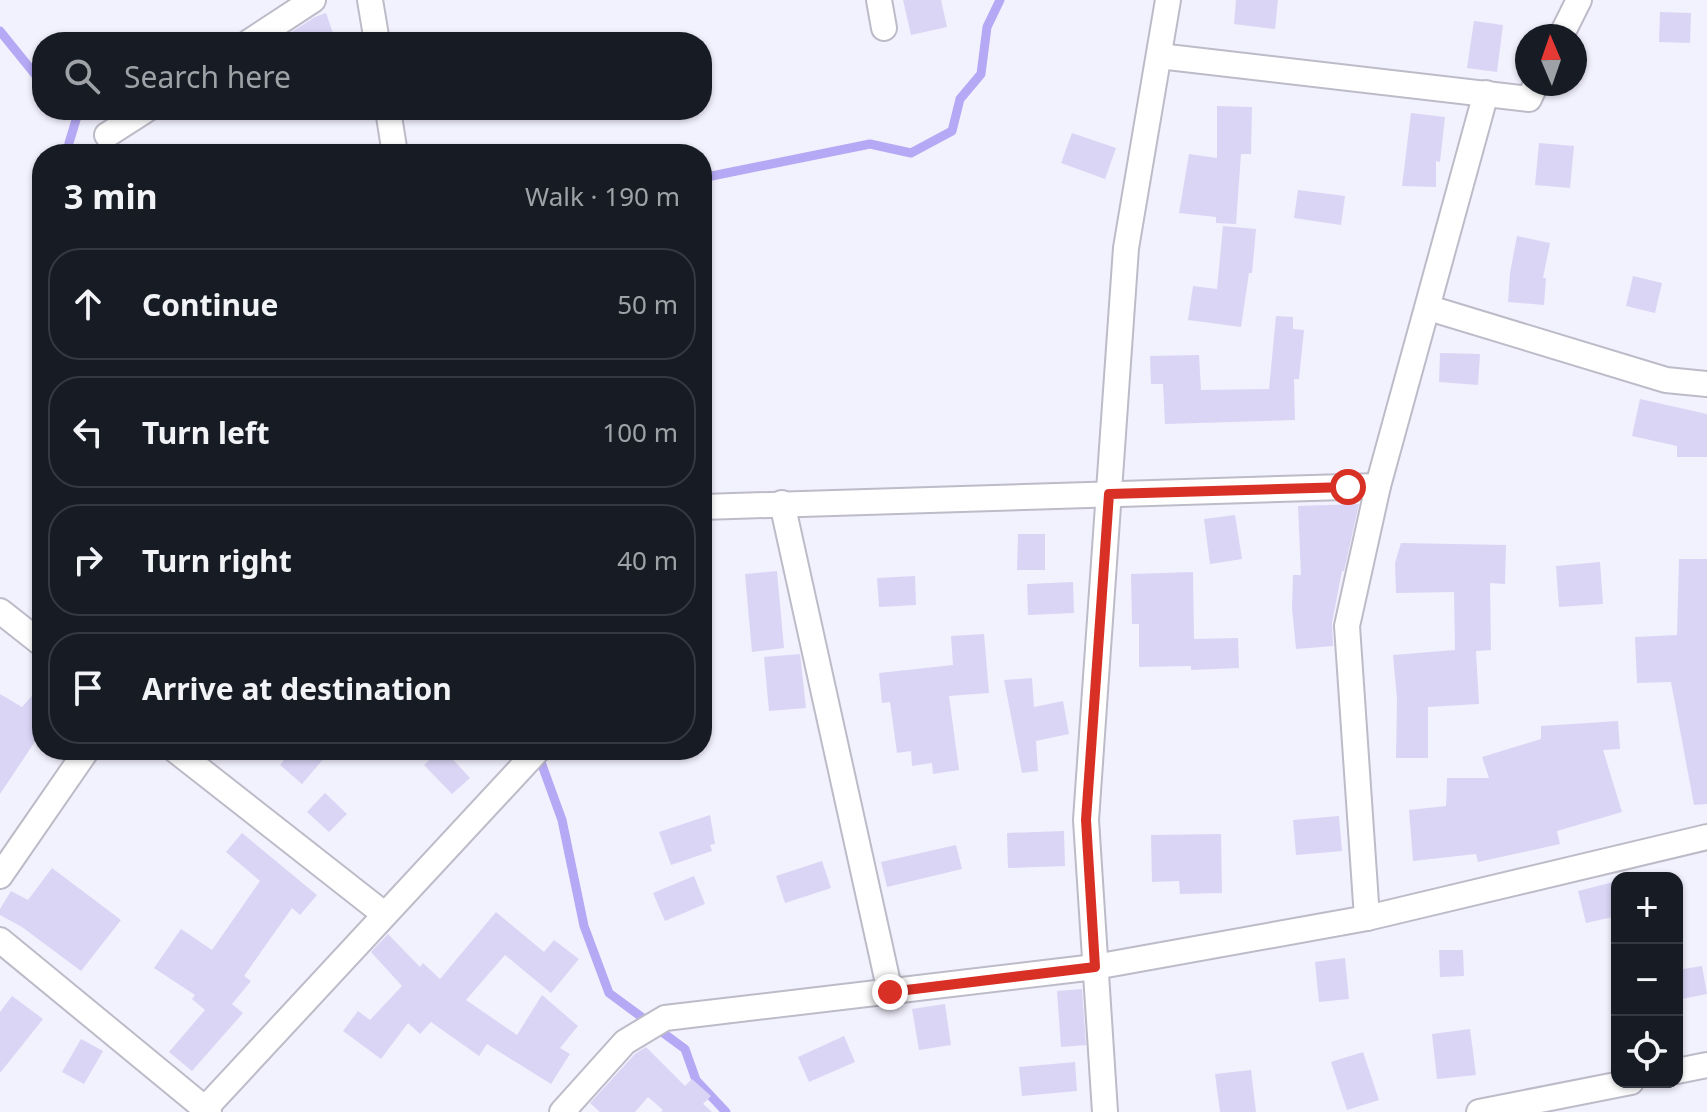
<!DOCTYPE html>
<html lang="en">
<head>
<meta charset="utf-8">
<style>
	:root { --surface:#171b24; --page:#20242c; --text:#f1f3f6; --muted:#9ea1a6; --line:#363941 }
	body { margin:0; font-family:"Noto Sans",sans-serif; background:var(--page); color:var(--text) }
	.controls { position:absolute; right:24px; bottom:24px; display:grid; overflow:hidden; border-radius:16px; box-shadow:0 2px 6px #0004 }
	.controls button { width:72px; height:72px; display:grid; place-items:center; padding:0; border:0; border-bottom:2px solid var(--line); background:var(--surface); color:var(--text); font:40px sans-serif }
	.compass { position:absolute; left:1515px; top:24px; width:72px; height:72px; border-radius:50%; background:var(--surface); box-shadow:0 2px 6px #0004; rotate:358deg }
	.stop { position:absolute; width:24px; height:24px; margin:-18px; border:6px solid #d93025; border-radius:50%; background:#fff }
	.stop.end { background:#d93025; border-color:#fff; box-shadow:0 2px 8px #0008 }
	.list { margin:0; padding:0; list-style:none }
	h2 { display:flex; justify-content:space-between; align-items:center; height:104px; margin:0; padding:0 32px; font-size:34px }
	h2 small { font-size:26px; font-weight:400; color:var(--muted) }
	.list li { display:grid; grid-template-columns:52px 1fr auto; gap:24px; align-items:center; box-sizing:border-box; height:112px; margin:0 16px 16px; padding:0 16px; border:2px solid var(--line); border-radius:32px }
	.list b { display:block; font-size:30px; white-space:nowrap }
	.list em { font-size:26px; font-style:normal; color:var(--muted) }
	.icon { flex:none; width:44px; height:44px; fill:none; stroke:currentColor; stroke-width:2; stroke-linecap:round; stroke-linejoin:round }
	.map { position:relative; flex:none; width:1707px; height:1112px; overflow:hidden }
	.search { position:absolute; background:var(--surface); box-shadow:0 2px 6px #0004; left:32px; top:32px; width:680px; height:88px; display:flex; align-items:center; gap:20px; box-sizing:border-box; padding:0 28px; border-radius:32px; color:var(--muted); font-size:30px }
	.panel { position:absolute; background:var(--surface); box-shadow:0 2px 6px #0004; left:32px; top:144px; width:680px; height:616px; border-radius:32px }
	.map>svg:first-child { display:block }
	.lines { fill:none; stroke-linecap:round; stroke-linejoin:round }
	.stream { stroke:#b5a8f4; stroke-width:9 }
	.building { fill:#dad5f5 }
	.minor-casing { stroke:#bdbbc8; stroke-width:28 }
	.minor { stroke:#fff; stroke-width:24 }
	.route { stroke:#d93025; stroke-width:10 }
</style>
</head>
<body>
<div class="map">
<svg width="1707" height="1112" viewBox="0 0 1707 1112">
	<rect width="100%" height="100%" fill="#f2f1fe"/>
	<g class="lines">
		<g class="stream">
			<path d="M0,31L42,83"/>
			<path d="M68,154L69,143L79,110"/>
			<path d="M702,178L870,144L911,153L952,131L960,99L981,74L987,27L1000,0"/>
			<path d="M538,754L562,820L584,926L609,993L685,1049L696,1080L726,1112"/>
		</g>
	</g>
	<g class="building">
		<path d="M903,0H941L947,27L911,35Z"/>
		<path d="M1236,0H1278L1275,29L1234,24Z"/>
		<path d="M1660,12L1691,13L1690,43L1659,42Z"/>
		<path d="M326,13L336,42H276L315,17Z"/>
		<path d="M1474,21L1503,25L1497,72L1467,68Z"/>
		<path d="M1217,106L1252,107L1251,154H1241L1236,224L1216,223V217L1179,213L1189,154L1217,158Z"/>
		<path d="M1411,113L1445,117L1440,162L1436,161V187L1402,186Z"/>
		<path d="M1072,133L1116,148L1105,179L1061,163Z"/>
		<path d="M1539,143L1574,146L1570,188L1535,185Z"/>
		<path d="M1298,190L1345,196L1341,225L1294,218Z"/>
		<path d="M1223,226L1256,229L1252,273H1249L1241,327L1188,320L1193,286L1217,289Z"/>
		<path d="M1517,236L1550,243L1543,278H1546L1544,305L1508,302L1510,273Z"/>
		<path d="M1633,276L1662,283L1655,313L1626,306Z"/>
		<path d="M1276,316L1293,317V329L1304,330L1299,379H1294L1295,420L1165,424L1163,384H1151L1150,356L1199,355L1201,390L1269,389Z"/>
		<path d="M1440,353L1480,354L1478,385L1439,382Z"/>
		<path d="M1640,399L1707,414V457H1677V446L1632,436Z"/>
		<path d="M1359,504L1344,571H1342L1332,623L1333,646L1296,649L1292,608L1293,575H1301L1298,506Z"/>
		<path d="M1235,515L1242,559L1210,564L1204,519Z"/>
		<path d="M1018,534H1045V570H1017Z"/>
		<path d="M1401,543L1506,545L1505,584L1490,583L1491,650L1476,651L1479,704L1428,707V758H1396L1397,699L1393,655L1455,650L1454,592L1396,593L1395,563Z"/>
		<path d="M1679,559H1707V804L1694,805L1671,682L1637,683L1635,637L1677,635Z"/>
		<path d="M1600,562L1603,604L1559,607L1556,566Z"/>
		<path d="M777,571L784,648L752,652L745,574Z"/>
		<path d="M1193,572L1194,639L1238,638L1239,668L1191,670V666L1139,667V624H1132L1131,574Z"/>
		<path d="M915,576L916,605L879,607L877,578Z"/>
		<path d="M1073,582L1074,613L1028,615L1027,584Z"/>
		<path d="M984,634L989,693L949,696L959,770L933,774L932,763L912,766L911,751L897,753L890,702L882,703L879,673L953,665L951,636Z"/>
		<path d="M800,654L806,708L769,711L764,657Z"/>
		<path d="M1032,678L1034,707L1063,701L1069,734L1036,741L1038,771L1022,773L1004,680Z"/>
		<path d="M42,685V731L0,794V694L22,707Z"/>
		<path d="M1618,721L1620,749L1603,750L1622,812L1557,831L1560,844L1478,862L1476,854L1413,861L1409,810L1446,806L1447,778H1489L1482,757L1541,739V726Z"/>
		<path d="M292,750H331L302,784L280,765Z"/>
		<path d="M440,750H444L470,778L452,794L424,765Z"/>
		<path d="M325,793L347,814L329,832L307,812Z"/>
		<path d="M710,815L715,844L710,845L712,851L671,865L659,832Z"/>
		<path d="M1339,816L1342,851L1296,855L1293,820Z"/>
		<path d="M1064,831L1065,866L1008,868L1007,833Z"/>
		<path d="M242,833L317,895L300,915L292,908L244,976L251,981L232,1004L243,1013L192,1071L169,1052L205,1010L192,999L195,995L154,968L181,929L212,950L260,881L226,852Z"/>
		<path d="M1221,834L1222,893L1180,894L1179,881L1152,882L1151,835Z"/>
		<path d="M956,845L962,869L887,887L881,862Z"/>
		<path d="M822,861L831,888L785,903L776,876Z"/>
		<path d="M52,868L121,920L81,971L22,927L0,915V909L11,891L28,900Z"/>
		<path d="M694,876L705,904L665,921L653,893Z"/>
		<path d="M1617,881V916L1586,923L1578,891Z"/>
		<path d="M496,912L544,952L554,940L579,959L551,993L505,955L466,1000L517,1035L542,995L578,1026L560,1048L570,1054L551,1084L487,1044L479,1056L431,1022L420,1034L408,1023L381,1059L343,1031L358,1011L370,1020L402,986L371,952L388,934L420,967L423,963L440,979Z"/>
		<path d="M1439,950H1463L1464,976L1440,977Z"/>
		<path d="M1345,958L1349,999L1319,1002L1315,962Z"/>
		<path d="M1702,966L1707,994L1677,1000V970Z"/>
		<path d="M1082,989L1086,1045L1061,1047L1057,991Z"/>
		<path d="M12,996L43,1019L0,1073V1012Z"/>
		<path d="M945,1004L951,1045L919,1050L912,1009Z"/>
		<path d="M1470,1029L1476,1075L1437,1079L1432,1034Z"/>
		<path d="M844,1036L855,1062L809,1082L798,1057Z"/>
		<path d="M81,1039L103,1051L84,1084L62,1072Z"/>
		<path d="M646,1047L685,1086L692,1079L711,1096L703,1104L712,1112H661L663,1110L648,1097L635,1112H600L590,1103L635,1054Z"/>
		<path d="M1363,1052L1379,1100L1347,1110L1331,1062Z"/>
		<path d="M1075,1062L1077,1091L1022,1096L1019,1067Z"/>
		<path d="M1251,1070L1256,1112H1220L1215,1074Z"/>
	</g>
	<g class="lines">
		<g class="minor-casing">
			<g id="minor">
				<path d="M370,0L377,42"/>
				<path d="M879,0L884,28"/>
				<path d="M1561,36L1579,0"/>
				<path d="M249,42L313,0"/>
				<path d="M1159,56L1529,99L1536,84"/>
				<path d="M388,110L395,154"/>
				<path d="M107,135L146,110"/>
				<path d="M1429,308L1666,380L1707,384"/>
				<path d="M782,503L890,992"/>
				<path d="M702,507L1378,486"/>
				<path d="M0,611L42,644"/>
				<path d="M175,750L384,914"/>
				<path d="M0,876L87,750"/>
				<path d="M1367,918L1347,626L1378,486L1486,93"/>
				<path d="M0,940L209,1112"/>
				<path d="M1677,1071L1707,1065"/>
				<path d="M202,1112L538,750"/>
				<path d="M562,1112L625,1042L665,1018L1095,967L1367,918L1707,837"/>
				<path d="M1105,1112L1086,820L1126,248L1168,0"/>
				<path d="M1479,1112L1631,1082"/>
			</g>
		</g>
		<use href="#minor" class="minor"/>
	</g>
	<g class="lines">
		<path class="route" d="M890,992L1095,967L1086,820L1109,494L1348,487"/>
	</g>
</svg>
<div class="controls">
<button>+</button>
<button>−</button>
<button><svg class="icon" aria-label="locate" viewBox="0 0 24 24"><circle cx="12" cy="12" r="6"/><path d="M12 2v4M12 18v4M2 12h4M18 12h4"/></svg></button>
</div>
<svg class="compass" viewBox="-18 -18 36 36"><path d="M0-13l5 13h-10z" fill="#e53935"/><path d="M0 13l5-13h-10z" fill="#9ea1a6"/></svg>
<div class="stop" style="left:1348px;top:487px"></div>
<div class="stop end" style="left:890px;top:992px"></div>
<div class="search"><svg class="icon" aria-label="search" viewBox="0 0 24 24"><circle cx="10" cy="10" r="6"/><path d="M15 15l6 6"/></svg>Search here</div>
<section class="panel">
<h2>3 min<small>Walk · 190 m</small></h2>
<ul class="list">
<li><svg class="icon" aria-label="ahead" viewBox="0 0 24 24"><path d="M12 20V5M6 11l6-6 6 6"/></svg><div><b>Continue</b></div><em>50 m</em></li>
<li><svg class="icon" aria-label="left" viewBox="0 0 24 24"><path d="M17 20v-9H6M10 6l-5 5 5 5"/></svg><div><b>Turn left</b></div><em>100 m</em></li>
<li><svg class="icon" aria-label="right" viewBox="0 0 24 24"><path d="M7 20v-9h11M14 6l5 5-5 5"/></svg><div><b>Turn right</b></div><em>40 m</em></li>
<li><svg class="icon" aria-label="arrive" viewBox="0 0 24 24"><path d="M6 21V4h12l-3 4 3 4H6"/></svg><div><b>Arrive at destination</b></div></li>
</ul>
</section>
</div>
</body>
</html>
